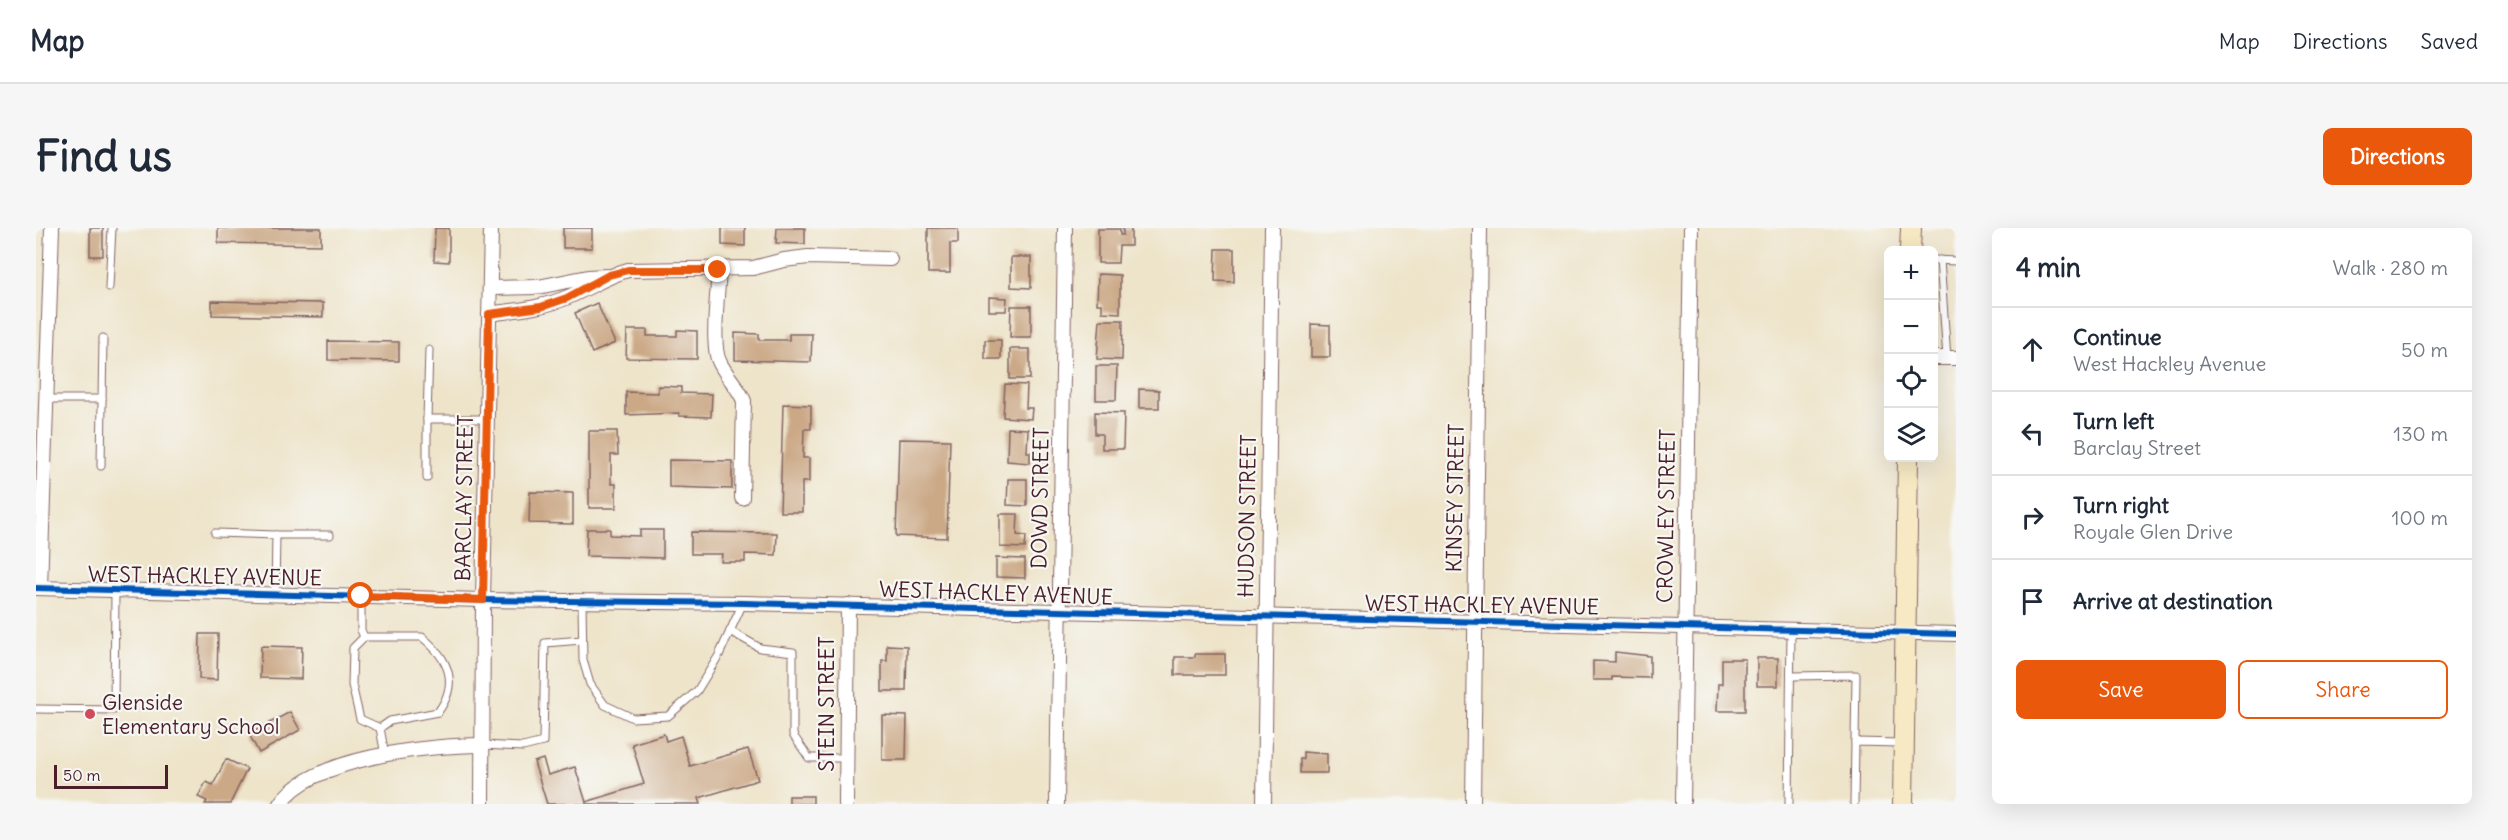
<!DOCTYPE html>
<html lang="en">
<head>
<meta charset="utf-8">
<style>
	:root { --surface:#fff; --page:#f6f6f7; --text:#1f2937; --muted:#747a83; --line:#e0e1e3; --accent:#ea580c }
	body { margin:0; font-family:Delius,sans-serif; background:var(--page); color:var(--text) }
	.controls { position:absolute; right:18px; top:18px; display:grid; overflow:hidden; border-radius:9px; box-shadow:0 6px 24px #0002 }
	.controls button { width:54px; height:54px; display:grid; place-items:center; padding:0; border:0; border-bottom:2px solid var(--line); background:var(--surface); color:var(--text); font:30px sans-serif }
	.scale { position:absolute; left:18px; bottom:15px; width:114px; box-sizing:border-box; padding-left:6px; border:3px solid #4a1f2b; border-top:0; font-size:16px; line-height:21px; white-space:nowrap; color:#4a1f2b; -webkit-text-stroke:4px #f6f6f2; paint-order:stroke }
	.stop { position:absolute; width:18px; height:18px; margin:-14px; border:4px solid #ea580c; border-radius:50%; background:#fff }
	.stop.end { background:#ea580c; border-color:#fff; box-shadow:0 2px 6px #0008 }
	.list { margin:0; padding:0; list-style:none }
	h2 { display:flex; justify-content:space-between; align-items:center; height:78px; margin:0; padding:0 24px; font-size:26px }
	h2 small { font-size:20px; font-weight:400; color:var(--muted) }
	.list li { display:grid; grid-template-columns:39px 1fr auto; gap:18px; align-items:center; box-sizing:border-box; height:84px; padding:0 24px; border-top:2px solid var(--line) }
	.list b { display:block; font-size:22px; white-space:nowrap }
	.list p { margin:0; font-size:20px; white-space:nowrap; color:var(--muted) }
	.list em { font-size:20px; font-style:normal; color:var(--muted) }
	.actions { display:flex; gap:12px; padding:18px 24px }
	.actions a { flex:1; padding:14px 0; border:2px solid var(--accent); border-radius:9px; text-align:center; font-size:21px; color:var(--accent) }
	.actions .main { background:var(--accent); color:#fff }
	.icon { flex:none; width:33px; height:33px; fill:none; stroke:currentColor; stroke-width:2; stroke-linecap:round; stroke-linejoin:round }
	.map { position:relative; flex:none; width:1920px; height:576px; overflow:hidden; border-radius:9px }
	header { display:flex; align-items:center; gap:36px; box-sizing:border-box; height:84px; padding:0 30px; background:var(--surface); border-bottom:2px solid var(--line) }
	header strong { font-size:28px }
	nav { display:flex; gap:33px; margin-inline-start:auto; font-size:21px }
	.intro { display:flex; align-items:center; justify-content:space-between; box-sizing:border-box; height:144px; padding:0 36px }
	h1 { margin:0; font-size:42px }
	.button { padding:15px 27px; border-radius:9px; background:var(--accent); color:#fff; font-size:21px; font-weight:700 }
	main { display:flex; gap:36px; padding:0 36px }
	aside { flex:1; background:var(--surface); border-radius:9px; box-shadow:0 6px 24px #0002 }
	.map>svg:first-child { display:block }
	.building { fill:#cba886 }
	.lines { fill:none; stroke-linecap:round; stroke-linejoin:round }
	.lane-casing { stroke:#836463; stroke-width:9 }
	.street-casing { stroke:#836463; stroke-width:16 }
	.secondary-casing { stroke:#836463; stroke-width:22 }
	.lane { stroke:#fff; stroke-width:7 }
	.street { stroke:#fff; stroke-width:14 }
	.secondary { stroke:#f6e9c3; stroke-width:20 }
	.cycleway-casing { stroke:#f6f6f2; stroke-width:10 }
	.cycleway { stroke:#0057b8; stroke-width:6 }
	.route { stroke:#ea580c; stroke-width:8 }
	.poi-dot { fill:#d1495b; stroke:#f6f6f2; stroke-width:2 }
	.labels { text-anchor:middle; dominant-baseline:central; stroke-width:4.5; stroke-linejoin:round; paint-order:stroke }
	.street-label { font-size:21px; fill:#4a1f2b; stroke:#f6f6f2 }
	.poi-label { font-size:21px; fill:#4a1f2b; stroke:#f6f6f2; text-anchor:start }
</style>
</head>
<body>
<header>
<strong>Map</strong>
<nav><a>Map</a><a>Directions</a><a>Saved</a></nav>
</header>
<div class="intro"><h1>Find us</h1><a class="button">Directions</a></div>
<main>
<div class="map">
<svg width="1920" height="576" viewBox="0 0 1920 576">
	<rect width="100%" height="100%" fill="#f6f6f2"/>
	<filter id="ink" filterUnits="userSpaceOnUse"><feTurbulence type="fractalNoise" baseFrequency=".0167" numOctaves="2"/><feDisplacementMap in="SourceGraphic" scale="12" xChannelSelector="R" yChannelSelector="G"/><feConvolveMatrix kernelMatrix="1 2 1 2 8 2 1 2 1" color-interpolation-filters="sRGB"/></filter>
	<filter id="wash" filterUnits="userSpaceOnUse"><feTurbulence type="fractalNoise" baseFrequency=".008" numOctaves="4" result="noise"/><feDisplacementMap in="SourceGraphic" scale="24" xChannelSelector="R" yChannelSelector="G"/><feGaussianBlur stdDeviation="1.35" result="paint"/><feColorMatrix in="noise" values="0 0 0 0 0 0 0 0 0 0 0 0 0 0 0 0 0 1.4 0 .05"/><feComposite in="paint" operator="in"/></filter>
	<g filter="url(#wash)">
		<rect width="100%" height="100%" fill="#eee4ca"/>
		<g id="blocks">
			<g class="building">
				<rect x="54" y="0" width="13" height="28"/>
				<path d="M182,0H285V17L182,15Z"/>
				<path d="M399,0H413V34L398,33Z"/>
				<rect x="527" y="0" width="29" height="20"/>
				<path d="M686,0H709V18L686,17Z"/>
				<path d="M741,0H769V16L740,15Z"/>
				<path d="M892,0H922V15H914V45H892Z"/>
				<path d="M1087,0H1095V18H1083L1082,35H1062V1H1084V7H1087Z"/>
				<path d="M1180,21H1198V54L1179,53Z"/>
				<path d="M975,29H995V60L975,59Z"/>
				<path d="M1062,46L1084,47V85L1066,84V76H1061Z"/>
				<path d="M953,69L971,70L970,83H953Z"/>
				<path d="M176,73L287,75V89L176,87Z"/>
				<path d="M561,75L579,115L556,125L539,85Z"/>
				<path d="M975,78H995V109H974Z"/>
				<path d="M1064,92H1087L1086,132L1061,131Z"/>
				<path d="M1275,96L1294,97V129H1275Z"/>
				<path d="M591,102H611V108H641V102L661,103V131L590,130Z"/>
				<path d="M699,105L723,106V112H753V106H776L775,134L699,132Z"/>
				<rect x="949" y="112" width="16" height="19"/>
				<path d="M292,113L363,114V133L292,132Z"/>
				<rect x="974" y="121" width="20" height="30"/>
				<path d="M1060,138H1081L1080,172H1060Z"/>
				<path d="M969,156L991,157L990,180H996L995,191L967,189Z"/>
				<path d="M622,158L645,159V165L676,166L675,189L643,188V185L590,187V164L622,165Z"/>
				<path d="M1103,161L1123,162V180H1103Z"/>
				<path d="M747,176L775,177V201H768L767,230H773V254H766V284H744Z"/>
				<path d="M1059,184L1088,185L1087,221H1066V206H1059Z"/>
				<path d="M972,200L992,201L991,224H994V235L971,233Z"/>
				<path d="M553,203H581L582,227H575V256H580V280H553Z"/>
				<path d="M863,211L914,212L911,310L860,308Z"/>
				<path d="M633,232L696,233V261L633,259Z"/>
				<path d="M972,251H991V278L971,277Z"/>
				<path d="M494,264L537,265V296L493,295Z"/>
				<path d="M964,286H982L981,307L990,308L989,320L964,319Z"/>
				<path d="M551,301H574V307L604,308V302H627V330L550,328Z"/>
				<path d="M655,304L741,305L740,327L709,326V334H685L686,326H655Z"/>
				<path d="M960,330L989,331V350L960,349Z"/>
				<path d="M164,406H182L181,452L163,451Z"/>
				<path d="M851,417L871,418L870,463H846V433H851Z"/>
				<path d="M225,418L266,419L265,451L224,450Z"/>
				<path d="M1579,424L1614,428V450L1576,449V452H1557V433L1579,434Z"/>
				<path d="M1159,426H1189V447H1139V429H1159Z"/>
				<rect x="1721" y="430" width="21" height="28"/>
				<path d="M1686,431H1709V483H1681L1682,456H1686Z"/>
				<path d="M254,484L264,502L223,525L213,506Z"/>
				<path d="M846,487L871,488L870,532H846Z"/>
				<path d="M628,506L630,513L645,508L654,538L712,521L722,552L663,570L665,576H511L498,534L507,531L512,547L539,539L550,574L608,556L596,516Z"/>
				<path d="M1267,524L1291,526V545H1264V531H1267Z"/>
				<path d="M190,531L211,541L194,576H169L171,573L162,569L170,554L177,557Z"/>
				<rect x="753" y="568" width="24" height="8"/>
			</g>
		</g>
	</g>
	<g filter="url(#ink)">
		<use href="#blocks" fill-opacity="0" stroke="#836463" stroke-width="1.5"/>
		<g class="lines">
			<g class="lane-casing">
				<g id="lane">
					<path d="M1898,32L1920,33"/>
					<path d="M1904,32L1911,130"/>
					<path d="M73,59L76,0"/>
					<path d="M393,122L391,191H451"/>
					<path d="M11,171H66"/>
					<path d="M65,238L67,110"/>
					<path d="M391,250V191"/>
					<path d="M179,305L240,307"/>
					<path d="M239,366L240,307H294"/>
					<path d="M325,368V402L328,409H386C412,430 424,454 402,484L354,493L344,500L349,527"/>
					<path d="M546,374L547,432L554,456L569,477L597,490L632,488L661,463L683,427L707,375"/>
					<path d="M694,403L724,420L757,424V507L773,530H811"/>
					<path d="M328,409L317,420L316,457L324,491L344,500"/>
					<path d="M1755,448L1820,447L1819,514"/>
					<path d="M0,481L78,482L79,363"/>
					<path d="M447,517L487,519L507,514L509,415L546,412"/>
					<path d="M1753,576L1755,401"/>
					<path d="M1818,576L1819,514L1865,515"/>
				</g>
			</g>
			<g class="street-casing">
				<g id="street">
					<path d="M683,42C682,62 675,117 683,133C689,147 702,158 708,173L706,270"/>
					<path d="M454,60L502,59L552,49L571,48"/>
					<path d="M453,86C480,82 507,80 532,69C553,60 570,48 592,42L717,40L748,32L772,29L854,31"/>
					<path d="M1898,130H1920"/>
					<path d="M0,360L447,372L708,375L1920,406"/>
					<path d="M4,360L16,0"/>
					<path d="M244,576C275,529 395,517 447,517"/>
					<path d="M446,576L447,372L455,0"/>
					<path d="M810,576L812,377"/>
					<path d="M1021,576L1029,0"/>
					<path d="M1228,576L1236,0"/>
					<path d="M1437,576L1444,0"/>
					<path d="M1647,576L1655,0"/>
				</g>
			</g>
			<g class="secondary-casing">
				<g id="secondary">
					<path d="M1874,22L1875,0"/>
					<path d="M1867,576L1872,230"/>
				</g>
			</g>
			<use href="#lane" class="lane"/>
			<use href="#street" class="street"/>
			<use href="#secondary" class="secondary"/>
			<g class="cycleway-casing">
				<path id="cycleway" d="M0,360L447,372L708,375L1920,406"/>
			</g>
			<use href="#cycleway" class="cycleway"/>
		</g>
	</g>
	<g class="lines" filter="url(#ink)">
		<path class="route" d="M325,368L447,372L453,86L505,79L531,70L573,47L592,42H682"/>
	</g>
	<circle class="poi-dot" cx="54" cy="486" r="6"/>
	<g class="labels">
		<g class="street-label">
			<text transform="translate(428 270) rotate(-89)">BARCLAY STREET</text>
			<text transform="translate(1004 270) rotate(-89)">DOWD STREET</text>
			<text transform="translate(1419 270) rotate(-89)">KINSEY STREET</text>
			<text transform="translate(1211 288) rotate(-89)">HUDSON STREET</text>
			<text transform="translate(1630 288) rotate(-89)">CROWLEY STREET</text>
			<text transform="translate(169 348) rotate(1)">WEST HACKLEY AVENUE</text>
			<text transform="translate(960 365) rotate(2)">WEST HACKLEY AVENUE</text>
			<text transform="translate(1446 377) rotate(1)">WEST HACKLEY AVENUE</text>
			<text transform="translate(790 476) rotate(-90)">STEIN STREET</text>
		</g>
		<g class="poi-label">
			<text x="66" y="474">Glenside<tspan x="66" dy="24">Elementary School</tspan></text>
		</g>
	</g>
</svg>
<div class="controls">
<button>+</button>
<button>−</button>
<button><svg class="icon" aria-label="locate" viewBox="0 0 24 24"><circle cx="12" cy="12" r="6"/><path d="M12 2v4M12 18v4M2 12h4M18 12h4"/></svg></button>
<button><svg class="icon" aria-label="layers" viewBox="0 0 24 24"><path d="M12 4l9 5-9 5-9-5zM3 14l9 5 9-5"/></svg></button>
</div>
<div class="scale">50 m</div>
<div class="stop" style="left:325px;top:368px"></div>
<div class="stop end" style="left:682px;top:42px"></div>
</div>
<aside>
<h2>4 min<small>Walk · 280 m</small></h2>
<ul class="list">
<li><svg class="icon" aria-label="ahead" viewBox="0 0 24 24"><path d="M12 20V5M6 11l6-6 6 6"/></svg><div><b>Continue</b><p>West Hackley Avenue</p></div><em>50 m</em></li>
<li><svg class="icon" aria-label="left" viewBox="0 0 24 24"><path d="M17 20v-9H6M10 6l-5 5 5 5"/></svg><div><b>Turn left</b><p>Barclay Street</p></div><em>130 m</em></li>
<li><svg class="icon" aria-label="right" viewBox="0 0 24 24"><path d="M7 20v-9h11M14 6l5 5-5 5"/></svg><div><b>Turn right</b><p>Royale Glen Drive</p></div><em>100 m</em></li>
<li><svg class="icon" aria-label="arrive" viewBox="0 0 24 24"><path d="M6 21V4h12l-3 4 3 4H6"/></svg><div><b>Arrive at destination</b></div></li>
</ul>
<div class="actions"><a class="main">Save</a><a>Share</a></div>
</aside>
</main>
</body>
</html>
